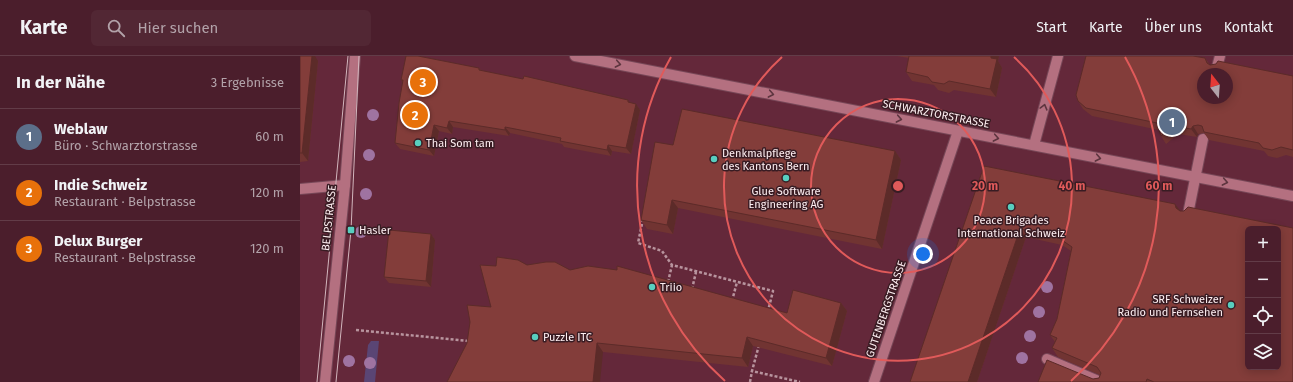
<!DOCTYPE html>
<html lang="de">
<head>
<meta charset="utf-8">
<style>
	:root { --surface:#4b1e2c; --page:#522734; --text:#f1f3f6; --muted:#b2a2a9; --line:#623c48; --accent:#e69b98 }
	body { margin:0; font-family:"Fira Sans",sans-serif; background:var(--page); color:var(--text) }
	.controls { position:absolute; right:12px; bottom:12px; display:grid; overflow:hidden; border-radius:6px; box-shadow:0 2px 10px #0003 }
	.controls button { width:36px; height:36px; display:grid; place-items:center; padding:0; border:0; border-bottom:1px solid var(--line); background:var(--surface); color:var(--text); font:20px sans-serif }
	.compass { position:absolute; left:897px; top:12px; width:36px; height:36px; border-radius:50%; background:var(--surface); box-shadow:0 2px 10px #0003; rotate:343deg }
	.you { position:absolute; left:623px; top:198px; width:14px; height:14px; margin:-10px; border:3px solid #fff; border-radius:50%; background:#1a73e8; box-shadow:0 0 0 6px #1a73e833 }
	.badge { display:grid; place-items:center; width:26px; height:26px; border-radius:50%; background:var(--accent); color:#fff; font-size:13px; font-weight:700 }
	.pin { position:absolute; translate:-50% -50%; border:2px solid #fff; box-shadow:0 1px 4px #0006 }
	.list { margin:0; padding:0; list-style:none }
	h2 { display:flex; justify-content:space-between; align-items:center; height:52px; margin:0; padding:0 16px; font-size:17px }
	h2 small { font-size:13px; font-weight:400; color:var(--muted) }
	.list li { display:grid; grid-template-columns:26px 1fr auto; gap:12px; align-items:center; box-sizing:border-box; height:56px; padding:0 16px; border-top:1px solid var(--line) }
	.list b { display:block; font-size:15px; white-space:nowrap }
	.list p { margin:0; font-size:13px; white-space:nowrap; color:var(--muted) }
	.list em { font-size:13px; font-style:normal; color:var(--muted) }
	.icon { flex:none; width:22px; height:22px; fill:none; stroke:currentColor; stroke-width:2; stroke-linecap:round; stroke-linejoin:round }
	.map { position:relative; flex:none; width:993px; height:326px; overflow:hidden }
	header { display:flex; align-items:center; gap:24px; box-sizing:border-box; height:56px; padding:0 20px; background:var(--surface); border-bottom:1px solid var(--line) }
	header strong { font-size:19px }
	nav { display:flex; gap:22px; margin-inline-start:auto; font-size:14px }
	.search { width:280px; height:36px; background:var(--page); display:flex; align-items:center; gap:10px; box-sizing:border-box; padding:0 14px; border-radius:6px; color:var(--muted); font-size:15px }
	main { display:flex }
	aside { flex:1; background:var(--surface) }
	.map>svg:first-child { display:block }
	.green { fill:#5a4574 }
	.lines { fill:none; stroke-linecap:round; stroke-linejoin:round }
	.minor-casing { stroke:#774757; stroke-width:12 }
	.path { stroke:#b8949e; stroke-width:2.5; stroke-dasharray:3 2; stroke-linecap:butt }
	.minor { stroke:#b47080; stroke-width:10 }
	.tram { stroke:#d2b6bd; stroke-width:1 }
	.tree { fill:#9f73a1 }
	.wall { fill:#713432 }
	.shaded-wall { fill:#5c2b29 }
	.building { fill:#833d3a; stroke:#5c2b29; fill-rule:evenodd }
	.oneway { stroke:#5d353f }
	.ring { fill:none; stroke:#e05a5a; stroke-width:2 }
	.poi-dot { fill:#58cebf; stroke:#381c23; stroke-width:1.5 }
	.labels { text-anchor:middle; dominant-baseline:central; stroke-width:3; stroke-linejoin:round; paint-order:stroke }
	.street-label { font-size:11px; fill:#feeef1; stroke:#381c23 }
	.poi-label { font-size:11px; fill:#feeef1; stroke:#381c23; text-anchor:start }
	.centre { fill:#e05a5a; stroke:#381c23; stroke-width:2 }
	.ring-label { font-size:12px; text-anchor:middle; font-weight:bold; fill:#e05a5a; stroke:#381c23; stroke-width:3; stroke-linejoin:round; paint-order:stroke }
</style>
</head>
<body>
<header>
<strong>Karte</strong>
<div class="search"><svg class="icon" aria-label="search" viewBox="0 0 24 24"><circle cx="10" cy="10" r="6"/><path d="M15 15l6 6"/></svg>Hier suchen</div>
<nav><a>Start</a><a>Karte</a><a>Über uns</a><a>Kontakt</a></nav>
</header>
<main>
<aside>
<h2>In der Nähe<small>3 Ergebnisse</small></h2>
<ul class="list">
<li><span class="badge" style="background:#5c6f8a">1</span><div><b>Weblaw</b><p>Büro · Schwarztorstrasse</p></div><em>60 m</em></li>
<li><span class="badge" style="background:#e8710a">2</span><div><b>Indie Schweiz</b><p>Restaurant · Belpstrasse</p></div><em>120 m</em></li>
<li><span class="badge" style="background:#e8710a">3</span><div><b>Delux Burger</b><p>Restaurant · Belpstrasse</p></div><em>120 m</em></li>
</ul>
</aside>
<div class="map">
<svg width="993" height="326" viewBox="0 0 993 326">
	<rect width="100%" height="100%" fill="#64283a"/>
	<path class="green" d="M71,285H79L75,326H64L68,289Z"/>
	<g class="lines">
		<g class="minor-casing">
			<g id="minor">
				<path d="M275,0L993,140"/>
				<path d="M917,11L920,0"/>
				<path d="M734,89L758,0"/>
				<path d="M0,133L45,129"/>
				<path d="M888,158L903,83"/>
				<path d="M747,303L801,326"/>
				<path d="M25,326L45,129L55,0"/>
				<path d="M574,326L658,75"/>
			</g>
		</g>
		<g class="path">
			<path d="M343,163L338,187L362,195L372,209L473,235L468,255"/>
			<path d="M368,226L372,209"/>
			<path d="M392,233L396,216"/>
			<path d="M432,245L437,226"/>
			<path d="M56,274L169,285"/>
			<path d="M459,289L452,315L500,326"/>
			<path d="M450,326L452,315"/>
		</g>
		<use href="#minor" class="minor"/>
		<g class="tram">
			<path d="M17,326L48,0"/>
			<path d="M36,326L51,174L59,0"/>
		</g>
	</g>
	<g class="tree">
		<circle cx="73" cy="59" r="6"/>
		<circle cx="69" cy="99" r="6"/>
		<circle cx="66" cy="138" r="6"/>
		<circle cx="61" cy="176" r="6"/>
		<circle cx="747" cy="231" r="6"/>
		<circle cx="739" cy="256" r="6"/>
		<circle cx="730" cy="280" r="6"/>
		<circle cx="722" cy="302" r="6"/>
		<circle cx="49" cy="305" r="6"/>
		<circle cx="70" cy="307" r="6"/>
	</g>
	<g class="wall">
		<path d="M0,0L18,5L8,105L0,106Z"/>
		<path d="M597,0H699L698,5L702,12L696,41L654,34L649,37L638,34L634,29L612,25L606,16L609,2Z"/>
		<path d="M905,2L910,9L993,20V101L986,99L977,102L968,100L964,95L909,84L904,77L898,78L897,81L878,78L866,88L861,80L859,74L792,60L783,53L778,45Z"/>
		<path d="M179,12L182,15L328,44L330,47L336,48L340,54L331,98L312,95L311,100L264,91L262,88L210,77L209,80L153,71L152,78L139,75L134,100L100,93L95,87L103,27L101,24Z"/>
		<path d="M373,89L595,95L601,104L582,193L378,152L373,178L347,173L341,164Z"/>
		<path d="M684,110L993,326H738L793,323L799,322L800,319L758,301L752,292L755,286L750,279L757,263L771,195L762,189L726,181L677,326H610Z"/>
		<path d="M131,178L135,184L131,231L89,227L84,221Z"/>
		<path d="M227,209L270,214L487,257L541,247L547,255L532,310L453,290L448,311L303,296L191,251L196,210Z"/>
	</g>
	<g class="shaded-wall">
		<path d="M12,0H15L18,5L8,105L2,97Z"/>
		<path d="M691,0H699L698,5L702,12L696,41L690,33Z"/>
		<path d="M336,48L340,54L331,98L326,92Z"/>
		<path d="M149,65L153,71L152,78L147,72Z"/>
		<path d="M134,69L139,75L134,100L129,94Z"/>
		<path d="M893,70L898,78L897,81L891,73Z"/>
		<path d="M205,71L210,77L209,80L205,74Z"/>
		<path d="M308,89L312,95L311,100L307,94Z"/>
		<path d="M595,95L601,104L582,193L576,184Z"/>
		<path d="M372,144L378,152L373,178L367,169Z"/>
		<path d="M875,148L882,157L876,152Z"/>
		<path d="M720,173L726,181L677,326H668Z"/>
		<path d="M131,178L135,184L131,231L126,225Z"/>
		<path d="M541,247L547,255L532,310L526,302Z"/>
		<path d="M447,281L453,290L448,311L442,302Z"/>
		<path d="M297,287L303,296L300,326H293Z"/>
	</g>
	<g class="building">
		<path d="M0,0H12L2,97H0Z"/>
		<path d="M106,0H118L179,12V14L223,23L224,20L328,44V46L336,48L326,92L308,89L307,94L260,85L261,82L205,71V74L149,65L147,72L134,69L129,94L95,87L99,47L103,24H101Z"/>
		<path d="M609,0H691V2L697,3L690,33L649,25L644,28L632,26L628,21L606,16Z"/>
		<path d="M786,0H893L905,2L907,7L910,9L916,8L918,5L993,20V94L981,91L972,94L963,92L959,87L904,76L902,70L898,69L893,70L891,73L872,70L861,80L857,67L786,52L778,45L776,39ZM903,18H927V42H903Z"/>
		<path d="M382,53L595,95L576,184L372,144L367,169L341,164L355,86L373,89Z"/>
		<path d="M684,110L875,148L876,152L880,155H884L888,151L993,172V326H854L847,323L846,326H738L747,304L793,323L799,322L801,317L797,311L752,292L757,282L750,279L757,263L772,191L756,180L720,173L668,326H610ZM948,173H978V311H948Z"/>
		<path d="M89,174L131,178L126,225L84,221Z"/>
		<path d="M197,201L218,204L227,209L246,206H255L270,214L288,210L317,214V210L487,257L493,234L541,247L526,302L447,281L442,302L297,287L293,326H147L167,287L170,266L167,249L191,251L180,209L196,210Z"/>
	</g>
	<defs><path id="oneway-chevron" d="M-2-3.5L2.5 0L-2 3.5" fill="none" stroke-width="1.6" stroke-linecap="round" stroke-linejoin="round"/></defs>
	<g class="oneway">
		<use href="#oneway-chevron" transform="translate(318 8) rotate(11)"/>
		<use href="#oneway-chevron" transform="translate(471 38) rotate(11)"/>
		<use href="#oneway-chevron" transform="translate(744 51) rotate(-75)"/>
		<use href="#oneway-chevron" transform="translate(599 63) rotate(11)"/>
		<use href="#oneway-chevron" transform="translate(696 82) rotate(11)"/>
		<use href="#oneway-chevron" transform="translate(798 102) rotate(11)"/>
		<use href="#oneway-chevron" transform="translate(925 126) rotate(11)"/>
	</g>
	<g class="ring">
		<circle cx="598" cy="130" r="87"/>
		<path d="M714 1A174 174 0 1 1 482 1"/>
		<path d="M425 325A261 261 0 0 1 371 1M825 1A261 261 0 0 1 771 325"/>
	</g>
	<g class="poi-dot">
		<circle cx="118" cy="87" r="4"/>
		<circle cx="414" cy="103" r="4"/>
		<circle cx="486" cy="122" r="4"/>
		<circle cx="711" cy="151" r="4"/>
		<rect x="47" y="170" width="8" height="8" rx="2"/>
		<circle cx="352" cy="231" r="4"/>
		<circle cx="931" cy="249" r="4"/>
		<circle cx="235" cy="281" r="4"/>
	</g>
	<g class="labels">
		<g class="street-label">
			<text transform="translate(636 58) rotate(11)">SCHWARZTORSTRASSE</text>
			<text transform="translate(29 162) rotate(-84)">BELPSTRASSE</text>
			<text transform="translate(586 253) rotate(-71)">GUTENBERGSTRASSE</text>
		</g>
		<g class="poi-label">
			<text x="126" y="87">Thai Som tam</text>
			<text x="422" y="97">Denkmalpflege<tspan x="422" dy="13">des Kantons Bern</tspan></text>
			<text x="486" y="135" text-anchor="middle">Glue Software<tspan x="486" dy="13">Engineering AG</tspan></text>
			<text x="711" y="164" text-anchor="middle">Peace Brigades<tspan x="711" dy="13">International Schweiz</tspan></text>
			<text x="59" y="174">Hasler</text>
			<text x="360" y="231">Triio</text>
			<text x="923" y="243" text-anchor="end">SRF Schweizer<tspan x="923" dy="13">Radio und Fernsehen</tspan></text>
			<text x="243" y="281">Puzzle ITC</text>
		</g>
	</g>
	<circle cx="598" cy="130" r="6" class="centre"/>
	<g class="ring-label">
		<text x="685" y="134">20 m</text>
		<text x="772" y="134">40 m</text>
		<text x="859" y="134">60 m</text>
	</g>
</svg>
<div class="controls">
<button>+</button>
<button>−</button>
<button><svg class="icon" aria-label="locate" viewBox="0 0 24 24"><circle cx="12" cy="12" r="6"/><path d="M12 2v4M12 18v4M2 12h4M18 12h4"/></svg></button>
<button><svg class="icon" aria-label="layers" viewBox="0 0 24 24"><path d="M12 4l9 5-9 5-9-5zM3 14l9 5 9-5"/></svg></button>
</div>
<svg class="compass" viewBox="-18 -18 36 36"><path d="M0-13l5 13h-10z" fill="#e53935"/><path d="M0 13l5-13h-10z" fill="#b2a2a9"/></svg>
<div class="you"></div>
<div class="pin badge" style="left:872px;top:66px;background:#5c6f8a">1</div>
<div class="pin badge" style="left:115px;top:59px;background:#e8710a">2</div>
<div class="pin badge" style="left:123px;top:26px;background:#e8710a">3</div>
</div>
</main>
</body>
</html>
